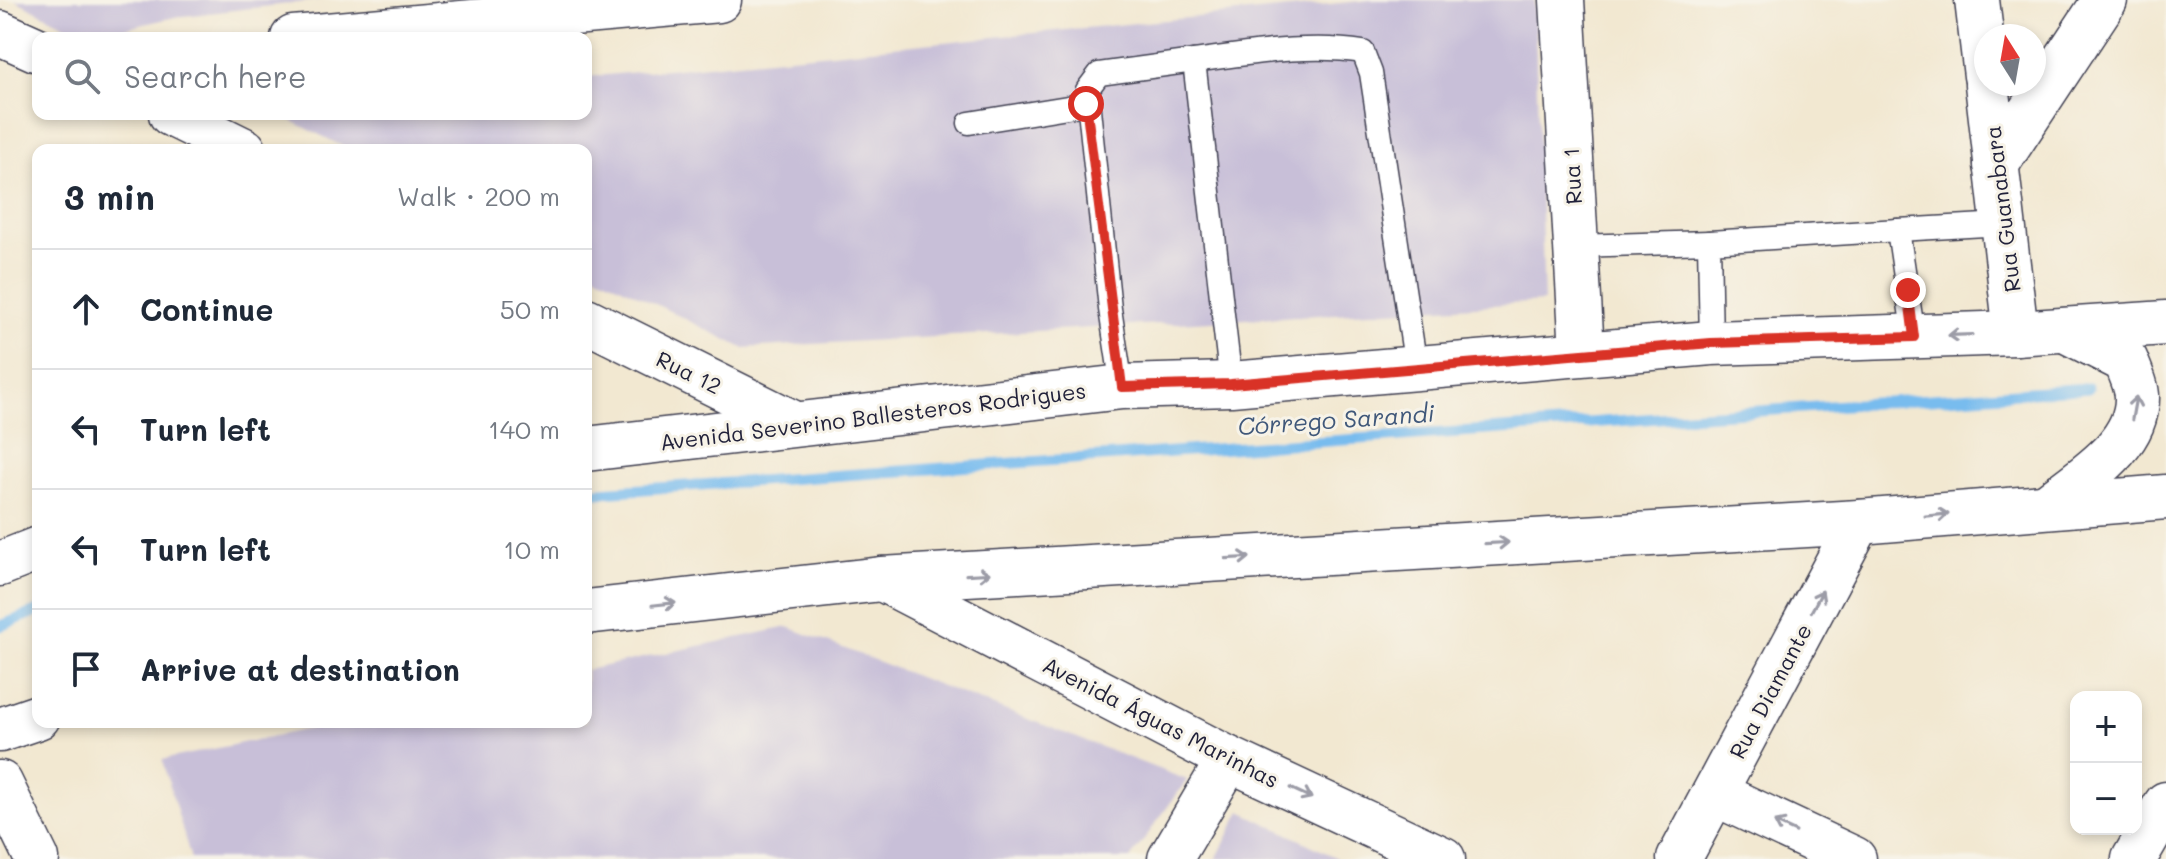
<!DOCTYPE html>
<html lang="en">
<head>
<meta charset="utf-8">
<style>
	:root { --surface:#fff; --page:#f6f6f7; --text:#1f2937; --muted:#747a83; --line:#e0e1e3 }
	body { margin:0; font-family:Mali,sans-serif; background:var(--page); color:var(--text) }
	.controls { position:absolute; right:24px; bottom:24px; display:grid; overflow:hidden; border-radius:16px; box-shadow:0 4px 12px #0003 }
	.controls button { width:72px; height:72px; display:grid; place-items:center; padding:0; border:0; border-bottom:2px solid var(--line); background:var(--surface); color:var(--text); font:40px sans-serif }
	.compass { position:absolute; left:1974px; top:24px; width:72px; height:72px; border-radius:50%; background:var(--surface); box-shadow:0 4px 12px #0003; rotate:349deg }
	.stop { position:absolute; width:24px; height:24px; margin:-18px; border:6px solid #d93025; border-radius:50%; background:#fff }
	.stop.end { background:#d93025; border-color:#fff; box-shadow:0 2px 8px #0008 }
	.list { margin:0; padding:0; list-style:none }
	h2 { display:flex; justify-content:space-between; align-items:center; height:104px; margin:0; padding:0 32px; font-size:34px }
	h2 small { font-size:26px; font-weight:400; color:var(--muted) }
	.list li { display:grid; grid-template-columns:52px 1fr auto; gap:24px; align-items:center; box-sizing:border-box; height:120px; padding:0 32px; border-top:2px solid var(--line) }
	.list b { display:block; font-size:30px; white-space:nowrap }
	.list em { font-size:26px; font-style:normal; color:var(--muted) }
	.icon { flex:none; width:44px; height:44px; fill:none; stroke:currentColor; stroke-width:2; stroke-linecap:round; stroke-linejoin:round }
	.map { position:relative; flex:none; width:2166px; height:859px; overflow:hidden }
	.search { position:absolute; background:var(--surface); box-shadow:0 4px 12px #0003; left:32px; top:32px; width:560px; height:88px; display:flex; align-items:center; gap:20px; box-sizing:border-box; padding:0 28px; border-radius:16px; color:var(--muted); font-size:30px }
	.panel { position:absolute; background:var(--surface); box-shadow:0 4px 12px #0003; left:32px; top:144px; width:560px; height:584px; border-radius:16px }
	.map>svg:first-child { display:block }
	.industrial { fill:#c8bfd8 }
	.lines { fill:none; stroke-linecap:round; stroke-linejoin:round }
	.stream { stroke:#78bcee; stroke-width:11 }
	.lane-casing { stroke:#414052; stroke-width:25 }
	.street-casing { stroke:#414052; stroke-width:47 }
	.secondary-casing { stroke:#414052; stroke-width:47 }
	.primary-casing { stroke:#414052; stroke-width:47 }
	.lane { stroke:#fff; stroke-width:22 }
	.street { stroke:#fff; stroke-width:44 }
	.secondary { stroke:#fff; stroke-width:44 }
	.primary { stroke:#fff; stroke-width:44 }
	.oneway { stroke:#9c9ca7 }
	.route { stroke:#d93025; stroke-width:10 }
	.labels { text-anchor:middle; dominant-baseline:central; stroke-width:6; stroke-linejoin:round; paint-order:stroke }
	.street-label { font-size:22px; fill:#22223b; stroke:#f7f3e8 }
	.water-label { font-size:24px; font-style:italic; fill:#40587a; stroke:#f7f3e8 }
</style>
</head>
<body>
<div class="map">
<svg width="2166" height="859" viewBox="0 0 2166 859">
	<rect width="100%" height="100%" fill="#f7f3e8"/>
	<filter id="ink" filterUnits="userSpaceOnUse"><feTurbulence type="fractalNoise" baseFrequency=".0125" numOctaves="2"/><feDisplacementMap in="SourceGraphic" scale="16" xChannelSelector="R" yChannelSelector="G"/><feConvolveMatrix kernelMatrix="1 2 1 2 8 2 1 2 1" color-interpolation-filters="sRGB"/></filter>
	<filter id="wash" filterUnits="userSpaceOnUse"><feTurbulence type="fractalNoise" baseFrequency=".006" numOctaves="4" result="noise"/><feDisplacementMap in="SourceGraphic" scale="32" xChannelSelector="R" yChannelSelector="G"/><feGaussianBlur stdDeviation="1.8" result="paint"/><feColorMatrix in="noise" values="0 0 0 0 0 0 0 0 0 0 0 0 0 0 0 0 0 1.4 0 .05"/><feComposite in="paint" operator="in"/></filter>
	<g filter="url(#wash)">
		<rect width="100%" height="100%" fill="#f2e8d1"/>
		<g class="industrial">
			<path d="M15,0H322L175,17L89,37Z"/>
			<path d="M1371,0H1534L1544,302L743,348L586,269V150H350L278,114H586V77Z"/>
			<path d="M788,627L1187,780L1130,859H191L162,760L341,722H586V670Z"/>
			<path d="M1241,811L1339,859H1216Z"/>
		</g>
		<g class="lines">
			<g class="stream">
				<path d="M586,493L2088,388"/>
				<path d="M0,626L38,611"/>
			</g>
		</g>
	</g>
	<g filter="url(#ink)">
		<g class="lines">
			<g class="lane-casing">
				<g id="lane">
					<path d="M969,123L1086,104"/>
					<path d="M1898,230L2003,224"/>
					<path d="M1575,246L1709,242"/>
					<path d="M1711,343L1709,242L1898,230L1914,337"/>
					<path d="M1231,384L1194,61C1248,54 1309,43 1363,52L1371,73L1416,367"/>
					<path d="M1122,387L1110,309L1087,90L1099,74L1194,61"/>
				</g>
			</g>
			<g class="street-casing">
				<g id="street">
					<path d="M1562,0L1582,352"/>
					<path d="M0,33L38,50"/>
					<path d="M293,38L719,0"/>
					<path d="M171,114L244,150"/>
					<path d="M1996,165L2105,0"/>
					<path d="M586,320L793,423"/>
					<path d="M882,579L1229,759L1443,859"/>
					<path d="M0,783L37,859"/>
					<path d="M1716,794L1854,859"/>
					<path d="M1170,859L1229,759"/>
					<path d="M1679,859L1859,522"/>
					<path d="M2134,859L2166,804"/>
				</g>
			</g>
			<g class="secondary-casing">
				<g id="secondary">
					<path d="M1977,0L1986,76"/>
					<path d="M1987,84L2016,333"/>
				</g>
			</g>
			<g class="primary-casing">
				<g id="primary">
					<path d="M586,449L1122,387L1231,384L1711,343L2016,333L2166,323"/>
					<path d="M2047,506C2081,478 2138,447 2137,397C2137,386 2130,372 2126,361L2065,330"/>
					<path d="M0,564L38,549"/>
					<path d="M586,612L882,579L1859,522L2166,497"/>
					<path d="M0,730L38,717"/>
				</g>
			</g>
			<use href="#lane" class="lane"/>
			<use href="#street" class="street"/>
			<use href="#secondary" class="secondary"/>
			<use href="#primary" class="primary"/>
		</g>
		<defs><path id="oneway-shaft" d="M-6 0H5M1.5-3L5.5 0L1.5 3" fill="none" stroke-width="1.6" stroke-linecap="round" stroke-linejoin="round" transform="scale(2)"/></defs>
		<g class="oneway">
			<use href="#oneway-shaft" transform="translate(1960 335) rotate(178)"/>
			<use href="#oneway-shaft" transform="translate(2134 408) rotate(-80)"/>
			<use href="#oneway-shaft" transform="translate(1937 515) rotate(-5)"/>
			<use href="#oneway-shaft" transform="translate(1497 543) rotate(-3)"/>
			<use href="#oneway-shaft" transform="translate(1238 558) rotate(-3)"/>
			<use href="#oneway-shaft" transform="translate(978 574) rotate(-3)"/>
			<use href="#oneway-shaft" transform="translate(1817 601) rotate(-62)"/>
			<use href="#oneway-shaft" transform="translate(664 604) rotate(-6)"/>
			<use href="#oneway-shaft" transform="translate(1301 793) rotate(25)"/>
			<use href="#oneway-shaft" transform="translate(1785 827) rotate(-155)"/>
		</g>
	</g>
	<g class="lines" filter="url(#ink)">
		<path class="route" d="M1086,104L1122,387L1231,384L1711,343L1914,337L1908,290"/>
	</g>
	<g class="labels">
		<g class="street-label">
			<text transform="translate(1572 176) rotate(-93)">Rua 1</text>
			<text transform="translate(2002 209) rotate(-97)">Rua Guanabara</text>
			<text transform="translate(689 372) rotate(26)">Rua 12</text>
			<text transform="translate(873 416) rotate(-7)">Avenida Severino Ballesteros Rodrigues</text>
			<text transform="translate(1770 691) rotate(-62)">Rua Diamante</text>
			<text transform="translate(1161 722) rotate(27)">Avenida Águas Marinhas</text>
		</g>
		<g class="water-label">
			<text transform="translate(1336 419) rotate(-4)">Córrego Sarandi</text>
		</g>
	</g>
</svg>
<div class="controls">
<button>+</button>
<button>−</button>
</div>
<svg class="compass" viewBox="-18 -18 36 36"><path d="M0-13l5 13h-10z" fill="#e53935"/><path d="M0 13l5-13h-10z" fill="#747a83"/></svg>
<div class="stop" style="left:1086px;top:104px"></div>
<div class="stop end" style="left:1908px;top:290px"></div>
<div class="search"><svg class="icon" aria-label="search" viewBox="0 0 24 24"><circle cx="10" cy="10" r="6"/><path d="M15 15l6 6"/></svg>Search here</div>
<section class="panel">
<h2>3 min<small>Walk · 200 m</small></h2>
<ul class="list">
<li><svg class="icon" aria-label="ahead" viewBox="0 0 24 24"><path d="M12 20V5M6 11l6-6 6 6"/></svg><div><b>Continue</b></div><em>50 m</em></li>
<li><svg class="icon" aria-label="left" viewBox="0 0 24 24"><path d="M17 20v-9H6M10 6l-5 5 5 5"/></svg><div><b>Turn left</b></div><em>140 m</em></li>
<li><svg class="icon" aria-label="left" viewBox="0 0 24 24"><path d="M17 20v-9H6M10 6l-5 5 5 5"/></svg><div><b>Turn left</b></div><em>10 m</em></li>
<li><svg class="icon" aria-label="arrive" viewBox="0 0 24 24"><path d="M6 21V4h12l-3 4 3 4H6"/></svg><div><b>Arrive at destination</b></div></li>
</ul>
</section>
</div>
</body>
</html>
